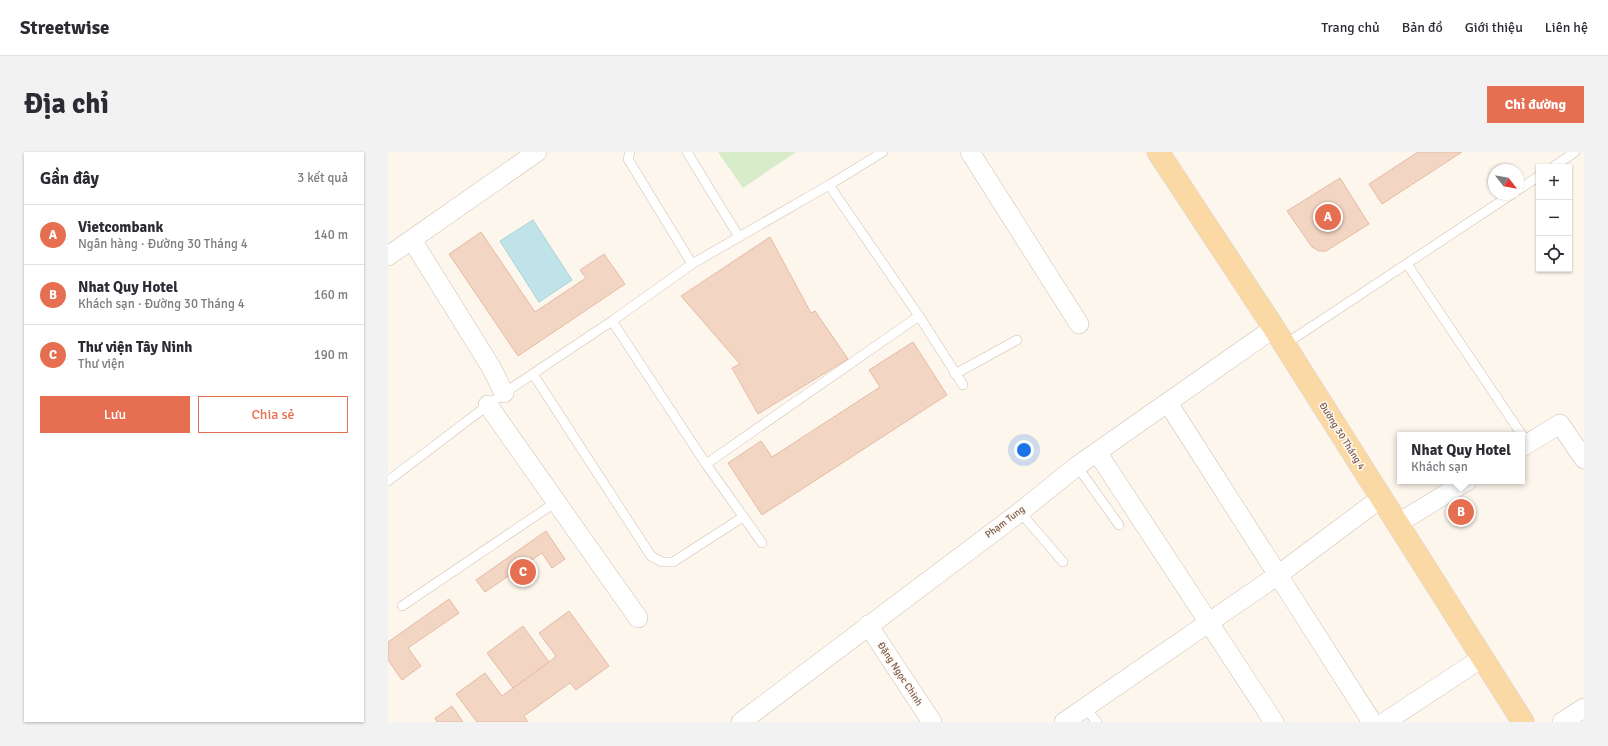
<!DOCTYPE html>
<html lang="vi">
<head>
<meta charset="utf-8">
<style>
	:root { --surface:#fff; --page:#f2f2f3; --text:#2b2b33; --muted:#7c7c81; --line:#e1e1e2; --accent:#e76f51 }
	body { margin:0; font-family:Signika,sans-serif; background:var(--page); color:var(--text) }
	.controls { position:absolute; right:12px; top:12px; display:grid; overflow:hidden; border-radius:0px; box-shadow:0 1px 3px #0004 }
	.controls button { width:36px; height:36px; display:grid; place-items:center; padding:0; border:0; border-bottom:1px solid var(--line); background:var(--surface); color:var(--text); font:20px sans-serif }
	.compass { position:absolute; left:1100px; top:12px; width:36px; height:36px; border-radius:50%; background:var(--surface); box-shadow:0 1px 3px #0004; rotate:121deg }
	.you { position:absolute; left:636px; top:298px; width:14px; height:14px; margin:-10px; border:3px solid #fff; border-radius:50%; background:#1a73e8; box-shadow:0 0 0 6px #1a73e833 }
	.badge { display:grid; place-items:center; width:26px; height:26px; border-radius:50%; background:var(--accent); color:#fff; font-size:13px; font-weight:700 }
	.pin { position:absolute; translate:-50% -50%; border:2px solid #fff; box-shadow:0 1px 4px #0006 }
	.popup { position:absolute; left:1009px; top:280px; width:128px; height:52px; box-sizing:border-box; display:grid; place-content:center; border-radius:0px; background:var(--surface); filter:drop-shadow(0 1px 3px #0005); font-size:13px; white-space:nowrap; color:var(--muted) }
	.popup b { font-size:15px; color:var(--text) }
	.popup::after { content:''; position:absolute; left:50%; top:100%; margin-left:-8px; border:8px solid transparent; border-top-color:var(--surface) }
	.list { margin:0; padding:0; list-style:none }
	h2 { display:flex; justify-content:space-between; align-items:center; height:52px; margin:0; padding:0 16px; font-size:17px }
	h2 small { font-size:13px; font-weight:400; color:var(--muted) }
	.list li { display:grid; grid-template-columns:26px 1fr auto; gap:12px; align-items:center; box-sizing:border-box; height:60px; padding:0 16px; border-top:1px solid var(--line) }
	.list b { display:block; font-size:15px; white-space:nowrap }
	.list p { margin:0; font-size:13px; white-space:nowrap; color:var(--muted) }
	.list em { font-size:13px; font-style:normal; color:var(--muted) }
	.actions { display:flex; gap:8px; padding:12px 16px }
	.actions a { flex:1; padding:9px 0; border:1px solid var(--accent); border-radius:0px; text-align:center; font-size:14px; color:var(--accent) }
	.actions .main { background:var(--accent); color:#fff }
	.icon { flex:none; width:22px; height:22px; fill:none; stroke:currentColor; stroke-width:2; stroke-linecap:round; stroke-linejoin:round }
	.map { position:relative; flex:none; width:1196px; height:570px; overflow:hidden; border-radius:0px }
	header { display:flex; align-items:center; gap:24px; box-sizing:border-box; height:56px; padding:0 20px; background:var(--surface); border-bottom:1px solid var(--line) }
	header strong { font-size:19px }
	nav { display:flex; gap:22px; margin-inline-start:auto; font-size:14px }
	.intro { display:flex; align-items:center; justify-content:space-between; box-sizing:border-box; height:96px; padding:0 24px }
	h1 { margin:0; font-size:28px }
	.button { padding:10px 18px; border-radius:0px; background:var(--accent); color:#fff; font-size:14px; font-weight:700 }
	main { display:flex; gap:24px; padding:0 24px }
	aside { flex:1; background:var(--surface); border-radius:0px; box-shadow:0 1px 3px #0004 }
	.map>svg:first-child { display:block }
	.green { fill:#d8ecc9 }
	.water { fill:#bfe3e8; stroke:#a5d3da }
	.building { fill:#f3d5c3; stroke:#e6bba3 }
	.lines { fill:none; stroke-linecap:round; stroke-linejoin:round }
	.service-casing { stroke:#d1beb0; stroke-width:10 }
	.minor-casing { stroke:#d1beb0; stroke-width:20 }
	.primary-casing { stroke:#dad1cd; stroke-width:23 }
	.service { stroke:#fff; stroke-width:9 }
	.minor { stroke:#fff; stroke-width:19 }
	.primary { stroke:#fbd9a5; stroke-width:22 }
	.labels { text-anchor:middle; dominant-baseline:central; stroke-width:3; stroke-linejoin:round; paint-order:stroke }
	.street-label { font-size:10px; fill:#7a5c4d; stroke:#fffaf3 }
</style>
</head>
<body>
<header>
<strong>Streetwise</strong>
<nav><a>Trang chủ</a><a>Bản đồ</a><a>Giới thiệu</a><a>Liên hệ</a></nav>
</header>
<div class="intro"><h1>Địa chỉ</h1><a class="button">Chỉ đường</a></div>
<main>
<aside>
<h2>Gần đây<small>3 kết quả</small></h2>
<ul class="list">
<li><span class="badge">A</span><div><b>Vietcombank</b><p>Ngân hàng · Đường 30 Tháng 4</p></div><em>140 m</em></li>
<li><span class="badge">B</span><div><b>Nhat Quy Hotel</b><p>Khách sạn · Đường 30 Tháng 4</p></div><em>160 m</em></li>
<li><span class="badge">C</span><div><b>Thư viện Tây Ninh</b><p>Thư viện</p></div><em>190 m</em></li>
</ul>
<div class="actions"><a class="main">Lưu</a><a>Chia sẻ</a></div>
</aside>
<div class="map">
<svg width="1196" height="570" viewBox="0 0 1196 570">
	<rect width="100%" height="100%" fill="#fdf6ec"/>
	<path class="green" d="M330,0H408L355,36Z"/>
	<path class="water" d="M145,68L184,128L151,150L112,89Z"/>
	<g class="building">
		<path d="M1030,0H1074L994,52L981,32Z"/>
		<path d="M952,26L981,72L938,99H931L924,95L899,59Z"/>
		<path d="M93,80L147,160L198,126L192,118L216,102L237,132L130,204L61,102Z"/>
		<path d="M382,85L423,161L427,159L460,207L370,262L344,216L352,212L293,144Z"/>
		<path d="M525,190L559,243L374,363L340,311L373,289L384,305L492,235L481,218Z"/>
		<path d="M158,379L177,407L164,416L154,401L97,440L88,428Z"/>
		<path d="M61,447L71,461L20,496L33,514L14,528L0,508V490Z"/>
		<path d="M181,459L221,514L188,538L182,531L136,564L140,570H89L68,542L97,521L114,544L161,510L168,504L151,481Z"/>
		<path d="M135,474L161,510L125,536L99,501Z"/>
		<path d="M64,554L75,570H49L47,566Z"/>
	</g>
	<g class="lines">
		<g class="service-casing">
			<g id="service">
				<path d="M242,0L240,7L304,112"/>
				<path d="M299,0L351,85"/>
				<path d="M1165,15L1187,0"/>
				<path d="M441,33L531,164L575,233"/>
				<path d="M1130,38L1151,24"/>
				<path d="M1019,112L1134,283"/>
				<path d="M224,169L318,312L374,391"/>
				<path d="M896,193L1124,42"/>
				<path d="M145,222L263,404L274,410H285L355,365"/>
				<path d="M567,222L629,188"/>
				<path d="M318,312L531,164"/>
				<path d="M689,314L731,373"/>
				<path d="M0,329L116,241L224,169L304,112L441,33L495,0"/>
				<path d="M632,360L675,410"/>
				<path d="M14,454L168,350"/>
				<path d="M697,556L709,570"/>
			</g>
		</g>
		<g class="minor-casing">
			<g id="minor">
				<path d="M582,0L691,172"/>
				<path d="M24,88L103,215L116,241"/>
				<path d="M0,104L149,0"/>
				<path d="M780,251L984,570"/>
				<path d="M100,253L250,466"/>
				<path d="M1134,295L1172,272L1196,307"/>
				<path d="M709,300L886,570"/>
				<path d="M1009,372L1079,329"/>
				<path d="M480,473L544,570"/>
				<path d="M353,570L632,360L689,314L886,176"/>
				<path d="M676,570L890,423L993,346"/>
				<path d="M997,570L1094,506"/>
				<path d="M1174,570L1196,556"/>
			</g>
		</g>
		<g class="primary-casing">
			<path id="primary" d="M770,0L886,176L1135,570"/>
		</g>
		<use href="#service" class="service"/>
		<use href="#minor" class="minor"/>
		<use href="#primary" class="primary"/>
	</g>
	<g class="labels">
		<g class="street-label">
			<text transform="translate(954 284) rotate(58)">Đường 30 Tháng 4</text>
			<text transform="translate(617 370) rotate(-37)">Phạm Tung</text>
			<text transform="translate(512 522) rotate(57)">Đặng Ngọc Chinh</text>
		</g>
	</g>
</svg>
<div class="controls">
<button>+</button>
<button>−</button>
<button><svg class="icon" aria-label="locate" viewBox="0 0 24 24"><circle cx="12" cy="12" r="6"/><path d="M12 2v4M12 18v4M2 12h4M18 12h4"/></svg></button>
</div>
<svg class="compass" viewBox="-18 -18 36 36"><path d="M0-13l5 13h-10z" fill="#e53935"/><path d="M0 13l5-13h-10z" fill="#7c7c81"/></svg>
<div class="you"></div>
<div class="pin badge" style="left:940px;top:65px">A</div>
<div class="pin badge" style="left:1073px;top:360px">B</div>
<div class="popup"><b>Nhat Quy Hotel</b>Khách sạn</div>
<div class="pin badge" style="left:135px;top:420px">C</div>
</div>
</main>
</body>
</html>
